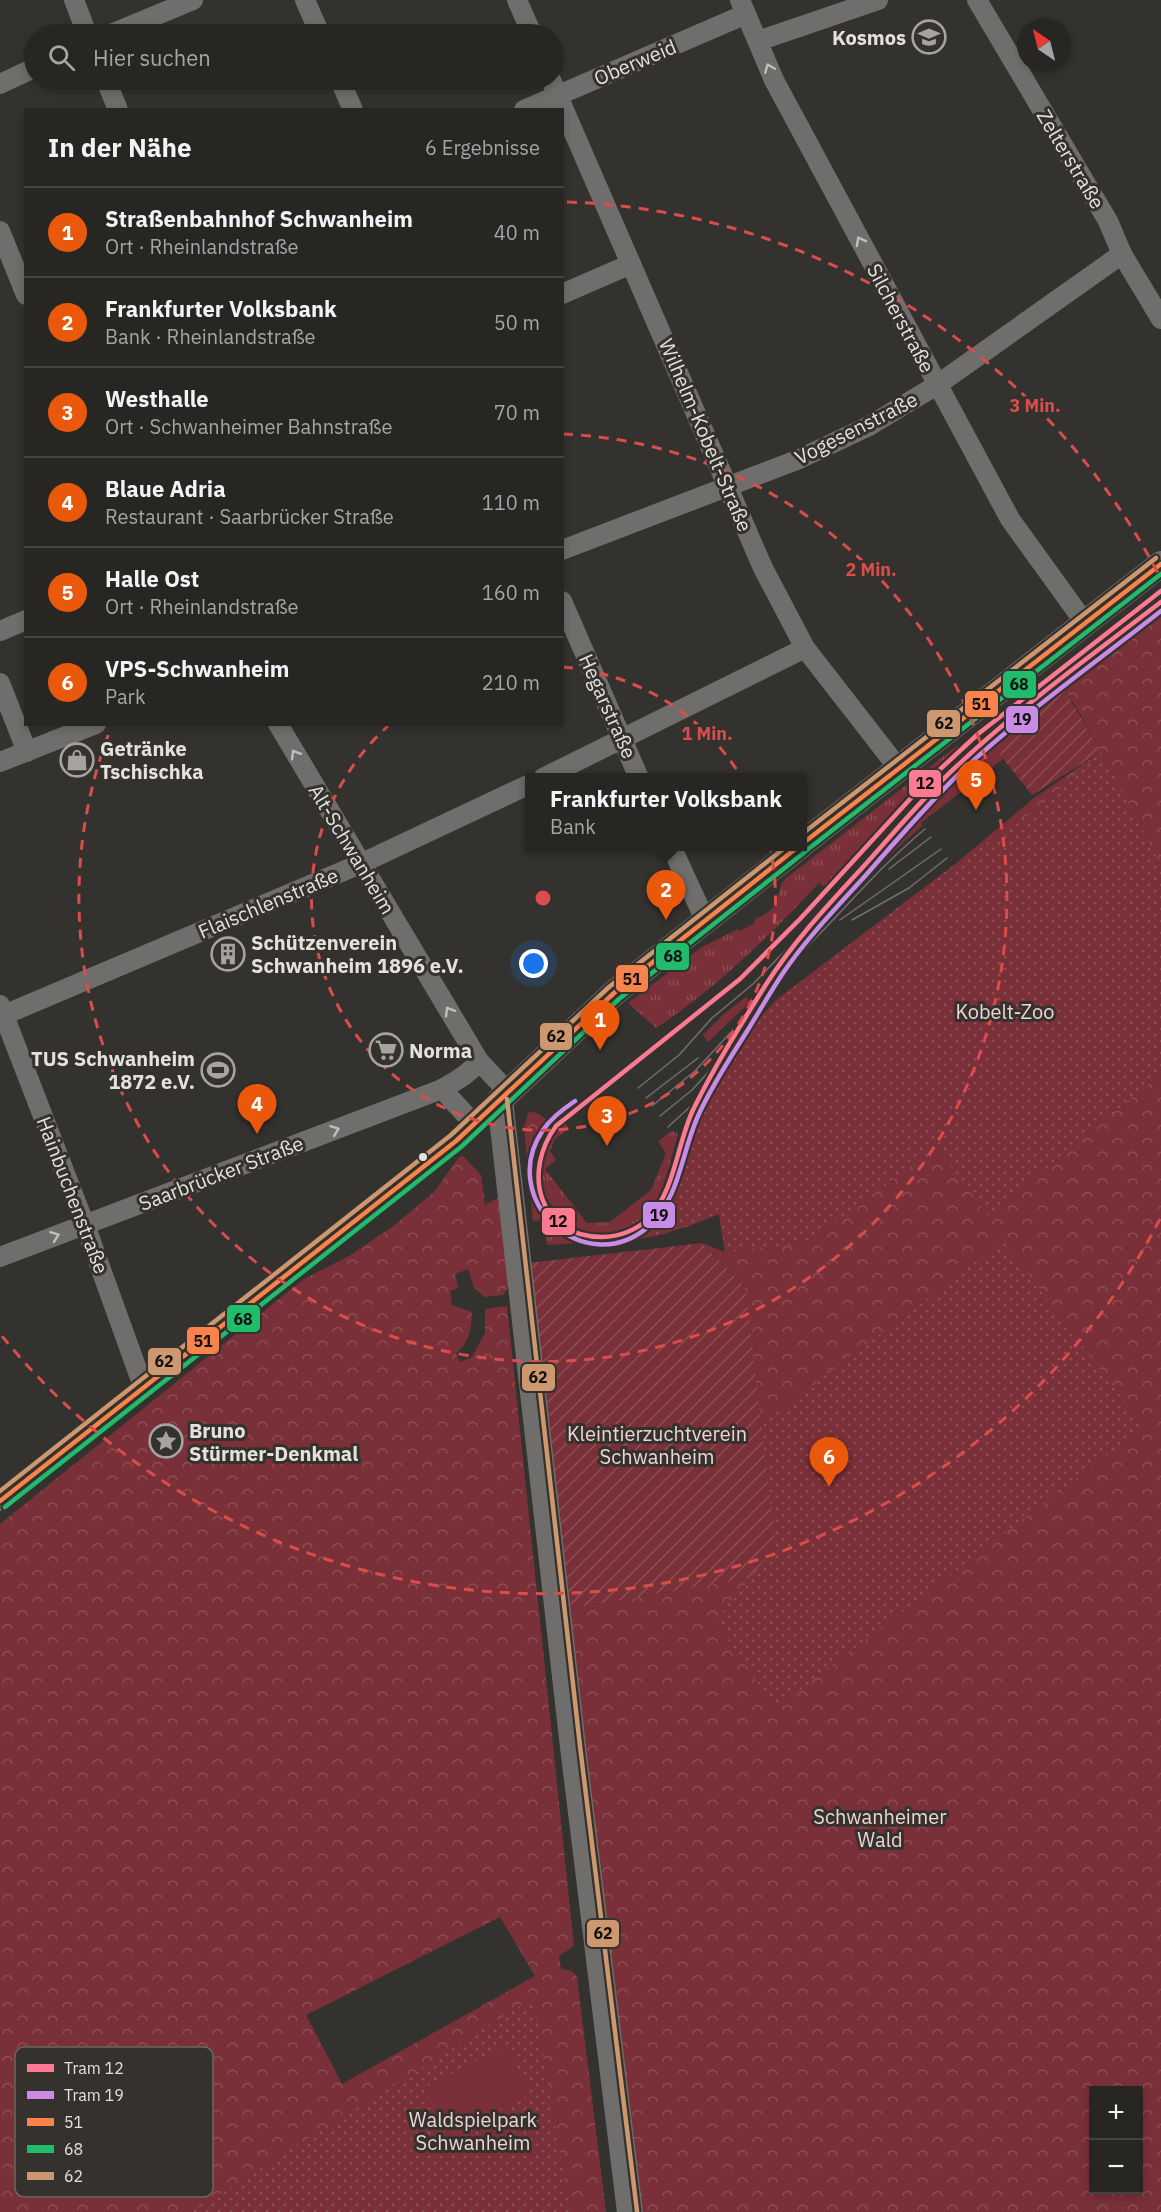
<!DOCTYPE html>
<html lang="de">
<head>
<meta charset="utf-8">
<style>
	:root { --surface:#272623; --page:#333230; --text:#f1f3f6; --muted:#a4a5a6; --line:#434341; --accent:#ea580c }
	body { margin:0; font-family:"IBM Plex Sans",sans-serif; background:var(--page); color:var(--text) }
	.controls { position:absolute; right:18px; bottom:18px; display:grid; overflow:hidden; border-radius:0px; box-shadow:0 3px 9px #0003 }
	.controls button { width:54px; height:54px; display:grid; place-items:center; padding:0; border:0; border-bottom:2px solid var(--line); background:var(--surface); color:var(--text); font:30px sans-serif }
	.compass { position:absolute; left:1017px; top:18px; width:54px; height:54px; border-radius:50%; background:var(--surface); box-shadow:0 3px 9px #0003; rotate:325deg }
	.you { position:absolute; left:534px; top:964px; width:21px; height:21px; margin:-15px; border:4px solid #fff; border-radius:50%; background:#1a73e8; box-shadow:0 0 0 9px #1a73e833 }
	.badge { display:grid; place-items:center; width:39px; height:39px; border-radius:50%; background:var(--accent); color:#fff; font-size:20px; font-weight:700 }
	.pin { position:absolute; translate:-50% -50px; filter:drop-shadow(0 2px 3px #0008) }
	.pin::after { content:''; position:absolute; top:32px; width:21px; height:18px; background:inherit; clip-path:polygon(0 0,100% 0,50% 100%) }
	.popup { position:absolute; left:525px; top:773px; width:282px; height:78px; box-sizing:border-box; display:grid; place-content:center; border-radius:0px; background:var(--surface); filter:drop-shadow(0 2px 4px #0005); font-size:20px; white-space:nowrap; color:var(--muted) }
	.popup b { font-size:22px; color:var(--text) }
	.popup::after { content:''; position:absolute; left:50%; top:100%; margin-left:-12px; border:12px solid transparent; border-top-color:var(--surface) }
	.list { margin:0; padding:0; list-style:none }
	h2 { display:flex; justify-content:space-between; align-items:center; height:78px; margin:0; padding:0 24px; font-size:26px }
	h2 small { font-size:20px; font-weight:400; color:var(--muted) }
	.list li { display:grid; grid-template-columns:39px 1fr auto; gap:18px; align-items:center; box-sizing:border-box; height:90px; padding:0 24px; border-top:2px solid var(--line) }
	.list b { display:block; font-size:22px; white-space:nowrap }
	.list p { margin:0; font-size:20px; white-space:nowrap; color:var(--muted) }
	.list em { font-size:20px; font-style:normal; color:var(--muted) }
	.icon { flex:none; width:33px; height:33px; fill:none; stroke:currentColor; stroke-width:2; stroke-linecap:round; stroke-linejoin:round }
	.map { position:relative; flex:none; width:1161px; height:2212px; overflow:hidden }
	.search { position:absolute; background:var(--surface); box-shadow:0 3px 9px #0003; left:24px; top:24px; width:540px; height:66px; display:flex; align-items:center; gap:15px; box-sizing:border-box; padding:0 21px; border-radius:33px; color:var(--muted); font-size:22px }
	.panel { position:absolute; background:var(--surface); box-shadow:0 3px 9px #0003; left:24px; top:108px; width:540px; height:618px; border-radius:0px }
	.map>svg:first-child { display:block }
	.grass { fill:url(#grass-tufts) }
	.forest { fill:url(#forest-crowns); fill-rule:evenodd }
	.park { fill:url(#park-dots) }
	.garden { fill:url(#garden-furrows) }
	.pitch { fill:#7a3038 }
	.lines { fill:none; stroke-linecap:round; stroke-linejoin:round }
	.minor { stroke:#706e6c; stroke-width:20 }
	.tertiary { stroke:#706e6c; stroke-width:26 }
	.tram { stroke:#71706f; stroke-width:1.5 }
	.bus-1-casing { stroke:#35322e; stroke-width:9 }
	.bus-2-casing { stroke:#35322e; stroke-width:9 }
	.bus-3-casing { stroke:#35322e; stroke-width:9 }
	.bus-1 { stroke:#f8844c; stroke-width:4.5 }
	.bus-2 { stroke:#20bc6c; stroke-width:4.5 }
	.bus-3 { stroke:#cd976f; stroke-width:4.5 }
	.tram-1-casing { stroke:#35322e; stroke-width:9 }
	.tram-2-casing { stroke:#35322e; stroke-width:9 }
	.tram-1 { stroke:#fe7a93; stroke-width:4.5 }
	.tram-2 { stroke:#ca8be6; stroke-width:4.5 }
	.oneway { stroke:#c1bfbc }
	.ring { fill:none; stroke:#d94d4d; stroke-width:3; stroke-dasharray:10 8 }
	.bus-dot { fill:#e4e2df; stroke:#35322e; stroke-width:2 }
	.labels { text-anchor:middle; dominant-baseline:central; stroke-width:6; stroke-linejoin:round; paint-order:stroke }
	.poi-label { font-size:20px; font-weight:bold; fill:#e4e2df; stroke:#35322e; text-anchor:start }
	.street-label { font-size:20px; fill:#e4e2df; stroke:#35322e }
	.park-label { font-size:20px; fill:#efd4d5; stroke:#35322e }
	.key { fill:#35322e; stroke:#6a6763; stroke-width:1.5 }
	.key-label { font-size:16px; fill:#e4e2df }
	.centre { fill:#d94d4d; stroke:#35322e; stroke-width:3 }
	.ring-label { font-size:18px; text-anchor:middle; font-weight:bold; fill:#d94d4d; stroke:#35322e; stroke-width:6; stroke-linejoin:round; paint-order:stroke }
	.line-badge { stroke:#35322e; stroke-width:2 }
	.pale-badge-label { font-size:16px; text-anchor:middle; font-weight:bold; fill:#111 }
</style>
</head>
<body>
<div class="map">
<svg width="1161" height="2212" viewBox="0 0 1161 2212">
	<defs>
		<pattern id="grass-tufts" width="24" height="20" patternUnits="userSpaceOnUse" patternTransform="scale(1.5)"><rect width="24" height="20" fill="#7a3038"/><path d="M3 7l-1-3M5 7V3M7 7l1-3M15 17l-1-3M17 17v-4M19 17l1-3" fill="none" stroke="#8d4e54"/></pattern>
		<pattern id="forest-crowns" width="20" height="18" patternUnits="userSpaceOnUse" patternTransform="scale(1.5)"><rect width="20" height="18" fill="#7a3038"/><path d="M2 6a3 3 0 1 1 6 0M12 15a3 3 0 1 1 6 0" fill="none" stroke="#8d4e54"/></pattern>
		<pattern id="park-dots" width="8" height="8" patternUnits="userSpaceOnUse" patternTransform="scale(1.5)"><rect width="8" height="8" fill="#7a3038"/><path d="M2 2h.1M6 6h.1" fill="none" stroke="#8d4e54" stroke-width="1.8" stroke-linecap="round"/></pattern>
		<pattern id="garden-furrows" width="10" height="10" patternUnits="userSpaceOnUse" patternTransform="scale(1.5)"><rect width="10" height="10" fill="#7a3038"/><path d="M-1 1l2-2M0 10L10 0M9 11l2-2" fill="none" stroke="#8d4e54"/></pattern>
	</defs>
	<rect width="100%" height="100%" fill="#34322f"/>
	<g class="grass">
		<path d="M958,745L959,747L918,783L825,888L819,883C769,936 717,988 656,1028L628,1003L702,947L738,929L740,931L755,923L754,920C759,917 767,914 771,910C780,902 777,888 785,879Z"/>
		<path d="M992,745L1003,759L921,823L922,826L894,851L828,918L825,915L934,796L960,770Z"/>
		<path d="M746,997L750,1002L708,1042L703,1035L724,1014Z"/>
		<path d="M565,1123L569,1128L555,1139L550,1151L556,1160L545,1169L587,1223L610,1222L651,1190L666,1153L658,1141L672,1131L678,1134C671,1157 666,1187 652,1207C603,1280 492,1191 565,1123Z"/>
		<path d="M533,1178C541,1218 564,1239 605,1241L547,1245L545,1220L533,1221L529,1181Z"/>
	</g>
	<g class="forest">
		<path d="M1161,612V2212H643L568,1609L749,1578L745,1287L702,1243L725,1252L719,1214L664,1234L627,1241L631,1235L652,1221L666,1202L690,1128L704,1100L742,1038L775,1001L954,865L1034,798L1101,752L1075,705L1064,688ZM1094,2090H1138V2190H1094Z"/>
		<path d="M529,1111L539,1114L551,1124C537,1139 532,1158 533,1178L529,1181L524,1127Z"/>
		<path d="M463,1156L481,1175L485,1205L501,1196L510,1282L504,1295L484,1297L474,1287L468,1269L455,1274L458,1288L450,1291L452,1305L472,1312C471,1329 470,1342 456,1353L460,1362L472,1357L485,1333V1309L507,1306L574,1946L559,1956L561,1969L572,1971L577,1977L606,2212H0V1524L304,1279L349,1256L392,1227L434,1192L459,1157ZM500,1917L535,1976L342,2084L306,2015Z"/>
	</g>
	<g class="park">
		<path d="M1101,752L1161,865V1074L988,1216L937,1148L806,1243L725,1252L719,1214L687,1227L634,1240L631,1235L652,1221L666,1202L690,1128L704,1100L742,1038L775,1001L954,865L1042,805Z"/>
		<path d="M1003,1241L1144,1427L775,1709L715,1620L776,1548L760,1425Z"/>
		<path d="M533,1998L570,2212H191Z"/>
	</g>
	<g class="garden">
		<path d="M1064,688L1101,752L1032,795L992,745Z"/>
		<path d="M702,1243L745,1287L776,1547L749,1578L568,1609L528,1263Z"/>
	</g>
	<path class="pitch" d="M506,2046L531,2094L449,2136L424,2088Z"/>
	<g class="lines">
		<g class="minor">
			<path d="M74,0L87,34"/>
			<path d="M305,0L320,34"/>
			<path d="M517,0L532,34"/>
			<path d="M740,0L774,80L1010,519L1085,623"/>
			<path d="M977,0L1108,221L1122,254L1161,319"/>
			<path d="M111,34L193,0"/>
			<path d="M758,41L878,0"/>
			<path d="M106,80L118,110"/>
			<path d="M340,80L353,110"/>
			<path d="M551,80L763,568L805,648L899,769"/>
			<path d="M0,84L34,68"/>
			<path d="M524,110L746,14"/>
			<path d="M0,231L26,295"/>
			<path d="M562,294L631,264"/>
			<path d="M562,550L797,460L869,426L937,385L1122,254"/>
			<path d="M562,601L639,778"/>
			<path d="M0,631L26,620"/>
			<path d="M0,683L27,752"/>
			<path d="M278,724L479,1061L508,1092"/>
			<path d="M0,762L96,724"/>
			<path d="M543,778L805,648"/>
			<path d="M671,846L706,922"/>
			<path d="M0,1005L85,1225L143,1386"/>
			<path d="M4,1015L360,864L530,784"/>
			<path d="M442,1089L475,1125"/>
			<path d="M0,1257L442,1089C456,1081 469,1074 479,1061"/>
			<path d="M0,1501L456,1141L500,1100"/>
		</g>
		<g class="tertiary">
			<path d="M802,844L1161,564"/>
			<path d="M630,2212L573,1747L500,1100L614,993L800,846"/>
		</g>
		<g class="tram">
			<path d="M889,869L931,837"/>
			<path d="M840,920L941,849"/>
			<path d="M852,920L909,888L947,858"/>
			<path d="M765,986C822,938 867,877 925,829"/>
			<path d="M638,1088L679,1055L712,1018L753,984L803,932"/>
			<path d="M646,1098L698,1058"/>
			<path d="M652,1106L695,1071L755,1006"/>
			<path d="M660,1116L692,1090L725,1054"/>
			<path d="M668,1127L692,1105"/>
		</g>
		<g class="bus-1-casing">
			<g id="bus-1">
				<path d="M802,844L1161,564"/>
				<path d="M0,1501L456,1141L614,993L799,846"/>
			</g>
		</g>
		<g class="bus-2-casing">
			<g id="bus-2">
				<path d="M807,850L1161,574"/>
				<path d="M5,1507L461,1147L619,999L805,852"/>
			</g>
		</g>
		<g class="bus-3-casing">
			<g id="bus-3">
				<path d="M802,834L1156,558"/>
				<path d="M507,1099L580,1746L637,2211"/>
				<path d="M0,1491L451,1135L609,987L787,846"/>
			</g>
		</g>
		<use href="#bus-1" class="bus-1"/>
		<use href="#bus-2" class="bus-2"/>
		<use href="#bus-3" class="bus-3"/>
		<g class="tram-1-casing">
			<path id="tram-1" d="M1161,591L978,734L922,786L800,919L740,979L556,1126C522,1172 538,1237 602,1237C619,1237 637,1230 649,1218C675,1190 677,1144 693,1110C714,1067 740,1026 765,986C793,942 828,905 863,867C894,833 923,797 957,766C1021,706 1092,655 1161,602"/>
		</g>
		<g class="tram-2-casing">
			<path id="tram-2" d="M575,1101C563,1109 551,1118 543,1130C496,1199 584,1281 648,1227C680,1198 681,1154 698,1116C712,1085 731,1057 749,1028C760,1010 771,991 783,973C807,938 837,907 866,875C898,839 929,802 964,769C1026,712 1095,663 1161,611"/>
		</g>
		<use href="#tram-1" class="tram-1"/>
		<use href="#tram-2" class="tram-2"/>
	</g>
	<defs><path id="oneway-chevron" d="M-2-3.5L2.5 0L-2 3.5" fill="none" stroke-width="1.6" stroke-linecap="round" stroke-linejoin="round" transform="scale(1.5)"/></defs>
	<g class="oneway">
		<use href="#oneway-chevron" transform="translate(769 68) rotate(-112)"/>
		<use href="#oneway-chevron" transform="translate(860 241) rotate(-118)"/>
		<use href="#oneway-chevron" transform="translate(295 754) rotate(-121)"/>
		<use href="#oneway-chevron" transform="translate(449 1011) rotate(-121)"/>
		<use href="#oneway-chevron" transform="translate(335 1130) rotate(-21)"/>
		<use href="#oneway-chevron" transform="translate(55 1236) rotate(-20)"/>
	</g>
	<g class="ring">
		<path d="M563 667A232 232 0 1 1 388 726"/>
		<path d="M563 434A464 464 0 1 1 111 728"/>
		<path d="M1160 1219A696 696 0 0 1 2 1336M567 202A696 696 0 0 1 1160 577"/>
	</g>
	<defs>
		<g id="school-ring" transform="scale(1.725)"><circle r="9.5" fill="#35322e" stroke="#a6a4a1" stroke-width="1.5"/><path d="M0-5L7-2L0 1L-7-2ZM-4 1L0 2.5L4 1V4Q0 6-4 4Z" fill="#a6a4a1"/></g>
		<g id="shop-ring" transform="scale(1.725)"><circle r="9.5" fill="#35322e" stroke="#a6a4a1" stroke-width="1.5"/><path d="M-5-2.5h2.3a2.7 3.5 0 0 1 5.4 0H5L5.5 6h-11ZM-1.5-2.5h3a1.5 2.3 0 0 0-3 0Z" fill="#a6a4a1"/></g>
		<g id="building-ring" transform="scale(1.725)"><circle r="9.5" fill="#35322e" stroke="#a6a4a1" stroke-width="1.5"/><path d="M-4-6H4V6H1V3H-1V6H-4ZM-2.5-4.3h1.7v1.8h-1.7ZM.8-4.3h1.7v1.8H.8ZM-2.5-1h1.7V.8h-1.7ZM.8-1h1.7V.8H.8Z" fill="#a6a4a1"/></g>
		<g id="supermarket-ring" transform="scale(1.725)"><circle r="9.5" fill="#35322e" stroke="#a6a4a1" stroke-width="1.5"/><path d="M-6-5.5h2.5l.6 2H6L4.5 2H-2.5L-4.4-4H-6ZM-1.5 3.2a1.3 1.3 0 1 0 .1 0ZM3 3.2a1.3 1.3 0 1 0 .1 0Z" fill="#a6a4a1"/></g>
		<g id="stadium-ring" transform="scale(1.725)"><circle r="9.5" fill="#35322e" stroke="#a6a4a1" stroke-width="1.5"/><path d="M0-5a6.5 5 0 1 0 0 10a6.5 5 0 1 0 0-10ZM-3.5-1.8h7v3.6h-7Z" fill="#a6a4a1"/></g>
		<g id="sight-ring" transform="scale(1.725)"><circle r="9.5" fill="#35322e" stroke="#a6a4a1" stroke-width="1.5"/><path d="M0-6L1.8-2.2L6-1.7L2.9 1.2L3.7 5.4L0 3.3L-3.7 5.4L-2.9 1.2L-6-1.7L-1.8-2.2Z" fill="#a6a4a1"/></g>
	</defs>
	<g fill-rule="evenodd">
		<use href="#school-ring" x="929" y="37"/>
		<use href="#shop-ring" x="77" y="760"/>
		<use href="#building-ring" x="228" y="954"/>
		<use href="#supermarket-ring" x="386" y="1050"/>
		<use href="#stadium-ring" x="218" y="1070"/>
		<use href="#sight-ring" x="166" y="1441"/>
	</g>
	<circle class="bus-dot" cx="423" cy="1157" r="5"/>
	<g class="labels">
		<g class="poi-label">
			<text x="906" y="37" text-anchor="end">Kosmos</text>
			<text x="100" y="748">Getränke<tspan x="100" dy="23">Tschischka</tspan></text>
			<text x="251" y="942">Schützenverein<tspan x="251" dy="23">Schwanheim 1896 e.V.</tspan></text>
			<text x="409" y="1050">Norma</text>
			<text x="195" y="1058" text-anchor="end">TUS Schwanheim<tspan x="195" dy="23">1872 e.V.</tspan></text>
			<text x="189" y="1430">Bruno<tspan x="189" dy="23">Stürmer-Denkmal</tspan></text>
		</g>
		<g class="street-label">
			<text transform="translate(635 62) rotate(-23)">Oberweid</text>
			<text transform="translate(1071 159) rotate(59)">Zelterstraße</text>
			<text transform="translate(901 318) rotate(62)">Silcherstraße</text>
			<text transform="translate(856 428) rotate(-27)">Vogesenstraße</text>
			<text transform="translate(706 435) rotate(67)">Wilhelm-Kobelt-Straße</text>
			<text transform="translate(608 706) rotate(66)">Hegarstraße</text>
			<text transform="translate(352 849) rotate(59)">Alt-Schwanheim</text>
			<text transform="translate(268 903) rotate(-23)">Flaischlenstraße</text>
			<text transform="translate(221 1173) rotate(-21)">Saarbrücker Straße</text>
			<text transform="translate(73 1195) rotate(69)">Hainbuchenstraße</text>
		</g>
		<g class="park-label">
			<text x="1005" y="1011">Kobelt-Zoo</text>
			<text x="657" y="1433">Kleintierzuchtverein<tspan x="657" dy="23">Schwanheim</tspan></text>
			<text x="880" y="1816">Schwanheimer<tspan x="880" dy="23">Wald</tspan></text>
			<text x="473" y="2119">Waldspielpark<tspan x="473" dy="23">Schwanheim</tspan></text>
		</g>
	</g>
	<rect x="15" y="2047" width="198" height="150" rx="9" class="key"/>
	<rect x="27" y="2064" width="27" height="8" fill="#fe7a93"/>
	<rect x="27" y="2091" width="27" height="8" fill="#ca8be6"/>
	<rect x="27" y="2118" width="27" height="8" fill="#f8844c"/>
	<rect x="27" y="2145" width="27" height="8" fill="#20bc6c"/>
	<rect x="27" y="2172" width="27" height="8" fill="#cd976f"/>
	<g class="key-label">
		<text x="64" y="2074">Tram 12</text>
		<text x="64" y="2101">Tram 19</text>
		<text x="64" y="2128">51</text>
		<text x="64" y="2155">68</text>
		<text x="64" y="2182">62</text>
	</g>
	<circle cx="543" cy="898" r="9" class="centre"/>
	<g class="ring-label">
		<text x="1035" y="412">3 Min.</text>
		<text x="871" y="576">2 Min.</text>
		<text x="707" y="740">1 Min.</text>
	</g>
	<g class="line-badge">
		<rect x="1002" y="670" width="35" height="29" rx="6" fill="#20bc6c"/>
		<rect x="964" y="690" width="35" height="28" rx="6" fill="#f8844c"/>
		<rect x="1005" y="705" width="34" height="29" rx="6" fill="#ca8be6"/>
		<rect x="926" y="709" width="35" height="29" rx="6" fill="#cd976f"/>
		<rect x="908" y="769" width="34" height="29" rx="6" fill="#fe7a93"/>
		<rect x="655" y="942" width="35" height="29" rx="6" fill="#20bc6c"/>
		<rect x="615" y="964" width="34" height="29" rx="6" fill="#f8844c"/>
		<rect x="539" y="1022" width="34" height="29" rx="6" fill="#cd976f"/>
		<rect x="642" y="1201" width="34" height="28" rx="6" fill="#ca8be6"/>
		<rect x="541" y="1207" width="35" height="29" rx="6" fill="#fe7a93"/>
		<rect x="226" y="1304" width="35" height="29" rx="6" fill="#20bc6c"/>
		<rect x="186" y="1326" width="34" height="29" rx="6" fill="#f8844c"/>
		<rect x="147" y="1347" width="35" height="29" rx="6" fill="#cd976f"/>
		<rect x="521" y="1363" width="35" height="29" rx="6" fill="#cd976f"/>
		<rect x="586" y="1919" width="34" height="29" rx="6" fill="#cd976f"/>
	</g>
	<g class="pale-badge-label">
		<text x="1019" y="690">68</text>
		<text x="981" y="710">51</text>
		<text x="1022" y="725">19</text>
		<text x="944" y="729">62</text>
		<text x="925" y="789">12</text>
		<text x="673" y="962">68</text>
		<text x="632" y="985">51</text>
		<text x="556" y="1042">62</text>
		<text x="659" y="1221">19</text>
		<text x="558" y="1227">12</text>
		<text x="243" y="1325">68</text>
		<text x="203" y="1347">51</text>
		<text x="164" y="1367">62</text>
		<text x="538" y="1383">62</text>
		<text x="603" y="1939">62</text>
	</g>
</svg>
<div class="controls">
<button>+</button>
<button>−</button>
</div>
<svg class="compass" viewBox="-18 -18 36 36"><path d="M0-13l5 13h-10z" fill="#e53935"/><path d="M0 13l5-13h-10z" fill="#a4a5a6"/></svg>
<div class="you"></div>
<div class="pin badge" style="left:600px;top:1050px">1</div>
<div class="pin badge" style="left:666px;top:920px">2</div>
<div class="popup"><b>Frankfurter Volksbank</b>Bank</div>
<div class="pin badge" style="left:607px;top:1146px">3</div>
<div class="pin badge" style="left:257px;top:1134px">4</div>
<div class="pin badge" style="left:976px;top:810px">5</div>
<div class="pin badge" style="left:829px;top:1487px">6</div>
<div class="search"><svg class="icon" aria-label="search" viewBox="0 0 24 24"><circle cx="10" cy="10" r="6"/><path d="M15 15l6 6"/></svg>Hier suchen</div>
<section class="panel">
<h2>In der Nähe<small>6 Ergebnisse</small></h2>
<ul class="list">
<li><span class="badge">1</span><div><b>Straßenbahnhof Schwanheim</b><p>Ort · Rheinlandstraße</p></div><em>40 m</em></li>
<li><span class="badge">2</span><div><b>Frankfurter Volksbank</b><p>Bank · Rheinlandstraße</p></div><em>50 m</em></li>
<li><span class="badge">3</span><div><b>Westhalle</b><p>Ort · Schwanheimer Bahnstraße</p></div><em>70 m</em></li>
<li><span class="badge">4</span><div><b>Blaue Adria</b><p>Restaurant · Saarbrücker Straße</p></div><em>110 m</em></li>
<li><span class="badge">5</span><div><b>Halle Ost</b><p>Ort · Rheinlandstraße</p></div><em>160 m</em></li>
<li><span class="badge">6</span><div><b>VPS-Schwanheim</b><p>Park</p></div><em>210 m</em></li>
</ul>
</section>
</div>
</body>
</html>
